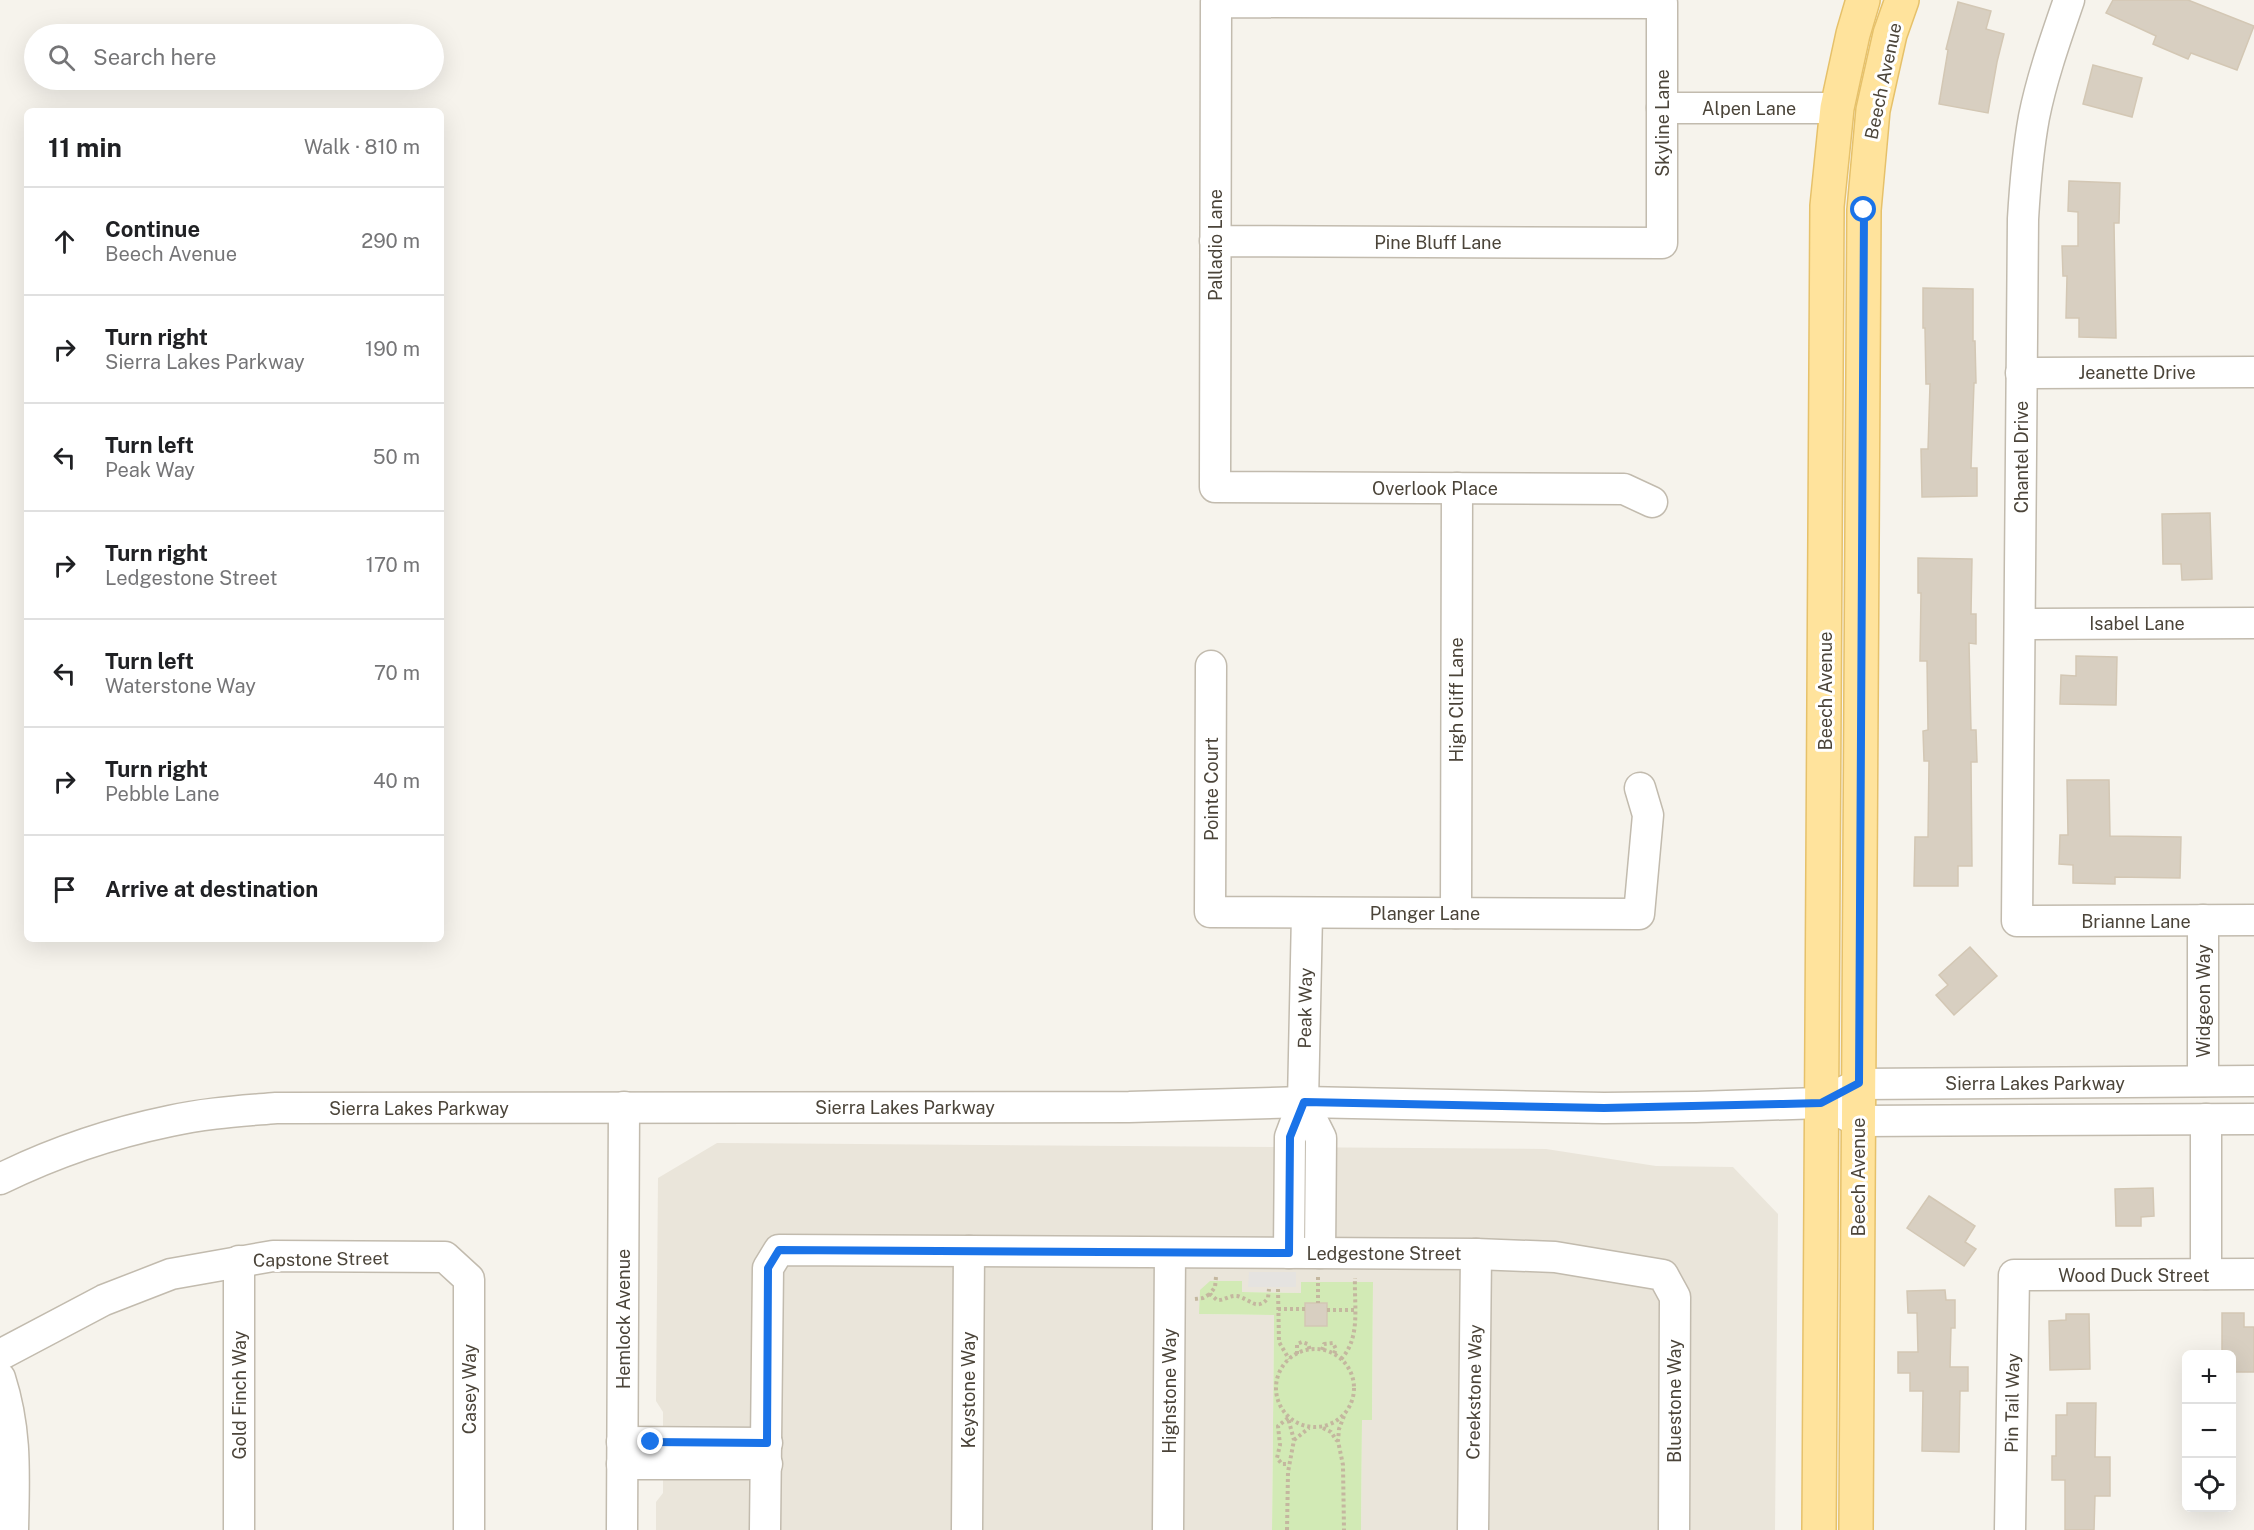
<!DOCTYPE html>
<html lang="en">
<head>
<meta charset="utf-8">
<style>
	:root { --surface:#fff; --page:#f2f2f2; --text:#202124; --muted:#757577; --line:#e0e0e0 }
	body { margin:0; font-family:"Public Sans",sans-serif; background:var(--page); color:var(--text) }
	.controls { position:absolute; right:18px; bottom:18px; display:grid; overflow:hidden; border-radius:9px; box-shadow:0 6px 24px #0002 }
	.controls button { width:54px; height:54px; display:grid; place-items:center; padding:0; border:0; border-bottom:2px solid var(--line); background:var(--surface); color:var(--text); font:30px sans-serif }
	.stop { position:absolute; width:18px; height:18px; margin:-14px; border:4px solid #1a73e8; border-radius:50%; background:#fff }
	.stop.end { background:#1a73e8; border-color:#fff; box-shadow:0 2px 6px #0008 }
	.list { margin:0; padding:0; list-style:none }
	h2 { display:flex; justify-content:space-between; align-items:center; height:78px; margin:0; padding:0 24px; font-size:26px }
	h2 small { font-size:20px; font-weight:400; color:var(--muted) }
	.list li { display:grid; grid-template-columns:39px 1fr auto; gap:18px; align-items:center; box-sizing:border-box; height:108px; padding:0 24px; border-top:2px solid var(--line) }
	.list b { display:block; font-size:22px; white-space:nowrap }
	.list p { margin:0; font-size:20px; white-space:nowrap; color:var(--muted) }
	.list em { font-size:20px; font-style:normal; color:var(--muted) }
	.icon { flex:none; width:33px; height:33px; fill:none; stroke:currentColor; stroke-width:2; stroke-linecap:round; stroke-linejoin:round }
	.map { position:relative; flex:none; width:2254px; height:1530px; overflow:hidden }
	.search { position:absolute; background:var(--surface); box-shadow:0 6px 24px #0002; left:24px; top:24px; width:420px; height:66px; display:flex; align-items:center; gap:15px; box-sizing:border-box; padding:0 21px; border-radius:33px; color:var(--muted); font-size:22px }
	.panel { position:absolute; background:var(--surface); box-shadow:0 6px 24px #0002; left:24px; top:108px; width:420px; height:834px; border-radius:9px }
	.map>svg:first-child { display:block }
	.residential { fill:#eae5da }
	.green { fill:#d2eab5 }
	.parking { fill:#e5e3e0 }
	.building { fill:#d8cfc1; stroke:#d3c7b4; stroke-width:1.5 }
	.lines { fill:none; stroke-linecap:round; stroke-linejoin:round }
	.minor-casing { stroke:#c2bbae; stroke-width:33 }
	.major-casing { stroke:#e6c16a; stroke-width:36 }
	.path { stroke:#c4b79f; stroke-width:4; stroke-dasharray:3 3; stroke-linecap:butt }
	.minor { stroke:#fff; stroke-width:30 }
	.major { stroke:#ffe39c; stroke-width:33 }
	.route { stroke:#1a73e8; stroke-width:8 }
	.labels { text-anchor:middle; dominant-baseline:central; stroke-width:6; stroke-linejoin:round; paint-order:stroke }
	.street-label { font-size:18px; fill:#4b4439; stroke:#fff }
</style>
</head>
<body>
<div class="map">
<svg width="2254" height="1530" viewBox="0 0 2254 1530">
	<rect width="100%" height="100%" fill="#f6f3ec"/>
	<path class="residential" d="M717,1143L1546,1149L1656,1166L1733,1167L1778,1214L1775,1530H1361L1362,1420H1372L1373,1283L1301,1282V1293L1241,1292L1200,1314L1274,1315L1272,1530H656V1502L663,1493V1412L656,1401L658,1178Z"/>
	<path class="green" d="M1210,1281H1242V1292L1301,1293V1282H1373L1372,1420H1362L1361,1530H1272L1274,1315L1199,1314L1200,1290Z"/>
	<path class="parking" d="M1249,1272H1296V1287H1248Z"/>
	<g class="building">
		<path d="M2113,0H2188L2254,26L2237,70L2191,53L2188,59L2153,44L2156,36L2106,13Z"/>
		<path d="M1958,2L1991,11L1986,29L2004,34L1997,62L1988,113L1939,104L1948,50L1946,49Z"/>
		<path d="M2093,65L2142,78L2132,117L2083,104Z"/>
		<path d="M2069,181L2120,183L2119,223H2114L2116,338L2079,337V318H2066L2067,276H2063L2062,246H2078V212L2068,211Z"/>
		<path d="M1923,288L1973,289V341H1975L1976,383H1974L1971,468H1977V496L1922,497L1921,449H1928L1930,384H1926L1925,328H1923Z"/>
		<path d="M2210,513L2212,579L2182,580L2181,564H2163L2162,514Z"/>
		<path d="M1918,558L1972,559L1971,614H1976V644L1969,643L1971,730H1976L1977,762H1971L1972,866H1958V886H1914L1915,837H1928L1929,761H1924L1923,731L1928,730L1927,661H1920L1921,593H1918Z"/>
		<path d="M2076,656L2117,657L2116,705L2060,704L2061,675L2076,676Z"/>
		<path d="M2067,780H2109L2110,836L2181,837L2180,878L2115,877V884L2073,883V865L2059,864L2060,835H2068Z"/>
		<path d="M1970,947L1997,976L1954,1015L1936,995L1948,985L1939,975Z"/>
		<path d="M2153,1188L2154,1216L2141,1217V1226H2116L2115,1189Z"/>
		<path d="M1929,1196L1975,1226L1965,1242L1976,1249L1964,1266L1907,1228Z"/>
		<path d="M1945,1290L1946,1300H1955V1328H1951L1950,1367H1968V1391H1960L1959,1452L1922,1451L1923,1391H1910V1373H1898V1352H1918L1917,1313H1908L1907,1291Z"/>
		<rect x="1305" y="1303" width="22" height="23"/>
		<path d="M2222,1313H2244V1327H2254V1372H2232V1354H2222Z"/>
		<path d="M2066,1314H2089L2090,1369L2050,1370L2049,1321L2066,1320Z"/>
		<path d="M2067,1403H2096L2095,1457H2110V1496H2095L2094,1530H2065V1480H2052V1456H2056V1415H2067Z"/>
	</g>
	<g class="lines">
		<g class="minor-casing">
			<g id="minor">
				<path d="M2069,0C2056,38 2042,77 2034,117C2028,150 2025,185 2023,219L2017,921L2254,920"/>
				<path d="M1662,108H1837"/>
				<path d="M1215,241L1662,243V3L1216,2L1215,487L1624,489L1652,502"/>
				<path d="M2021,373L2254,372"/>
				<path d="M2021,624L2254,623"/>
				<path d="M1211,666L1210,912L1639,914L1648,815L1640,788"/>
				<path d="M1456,913L1457,488"/>
				<path d="M2203,920V1081"/>
				<path d="M1303,1102L1321,1138L1320,1253"/>
				<path d="M1836,1110L1858,1121L2254,1119"/>
				<path d="M0,1179C53,1153 112,1133 170,1121C205,1113 241,1111 276,1108L1129,1107L1303,1102L1604,1108L1696,1107L1821,1103L1859,1084L2254,1081"/>
				<path d="M1289,1253L1290,1137L1303,1102L1307,914"/>
				<path d="M239,1261V1530"/>
				<path d="M2206,1274V1119"/>
				<path d="M0,1355L104,1300L171,1274L273,1256L445,1257L469,1279V1530"/>
				<path d="M0,1378C17,1431 14,1475 13,1530"/>
				<path d="M622,1442L767,1443"/>
				<path d="M622,1464H767"/>
				<path d="M622,1530L624,1107"/>
				<path d="M765,1530L768,1268L779,1250L1476,1254L1555,1257L1663,1275L1675,1297L1674,1530"/>
				<path d="M967,1530L969,1251"/>
				<path d="M1168,1530L1170,1253"/>
				<path d="M1473,1530L1476,1254"/>
				<path d="M2010,1530L2014,1275L2254,1274"/>
			</g>
		</g>
		<g class="major-casing">
			<g id="major">
				<path d="M1819,1530L1827,206L1837,108L1853,34L1863,0"/>
				<path d="M1856,1530L1864,210L1873,110L1890,34L1902,0"/>
			</g>
		</g>
		<g class="path">
			<path d="M1216,1277L1215,1287L1210,1294L1217,1300C1224,1301 1229,1295 1237,1296C1250,1299 1257,1312 1268,1298L1269,1289"/>
			<path d="M1318,1277V1303"/>
			<path d="M1278,1289L1279,1342L1289,1359"/>
			<path d="M1195,1299L1203,1298L1210,1294"/>
			<path d="M1278,1309H1305"/>
			<path d="M1327,1310H1354"/>
			<circle cx="1315" cy="1388" r="39"/>
			<path d="M1322,1350L1324,1344L1333,1343L1336,1349L1334,1354"/>
			<path d="M1297,1354V1344L1302,1342L1308,1344L1310,1350"/>
			<path d="M1341,1359C1361,1338 1354,1306 1355,1278"/>
			<path d="M1344,1416L1339,1429L1338,1441L1343,1465L1344,1530"/>
			<path d="M1288,1418L1278,1426L1280,1445L1277,1458L1282,1464H1289"/>
			<path d="M1323,1428L1331,1432L1337,1441"/>
			<path d="M1294,1440L1309,1428"/>
			<path d="M1287,1530L1288,1472L1294,1440L1288,1418"/>
		</g>
		<use href="#minor" class="minor"/>
		<use href="#major" class="major"/>
	</g>
	<g class="lines">
		<path class="route" d="M651,1442L767,1443L768,1268L779,1250L1289,1253L1290,1137L1304,1102L1604,1108L1783,1104L1821,1103L1859,1083L1864,210"/>
	</g>
	<g class="labels">
		<g class="street-label">
			<text transform="translate(1883 81) rotate(-78)">Beech Avenue</text>
			<text x="1749" y="108">Alpen Lane</text>
			<text transform="translate(1662 123) rotate(-90)">Skyline Lane</text>
			<text x="1438" y="242">Pine Bluff Lane</text>
			<text transform="translate(1215 245) rotate(-90)">Palladio Lane</text>
			<text x="2137" y="372">Jeanette Drive</text>
			<text transform="translate(2021 457) rotate(-90)">Chantel Drive</text>
			<text x="1435" y="488">Overlook Place</text>
			<text x="2137" y="623">Isabel Lane</text>
			<text transform="translate(1825 691) rotate(-90)">Beech Avenue</text>
			<text transform="translate(1456 700) rotate(-90)">High Cliff Lane</text>
			<text transform="translate(1211 789) rotate(-90)">Pointe Court</text>
			<text x="1425" y="913">Planger Lane</text>
			<text x="2136" y="921">Brianne Lane</text>
			<text transform="translate(2203 1001) rotate(-90)">Widgeon Way</text>
			<text transform="translate(1305 1008) rotate(-89)">Peak Way</text>
			<text x="2035" y="1083">Sierra Lakes Parkway</text>
			<text x="905" y="1107">Sierra Lakes Parkway</text>
			<text x="419" y="1108">Sierra Lakes Parkway</text>
			<text transform="translate(1858 1177) rotate(-90)">Beech Avenue</text>
			<text x="1384" y="1253">Ledgestone Street</text>
			<text transform="translate(321 1259) rotate(-1)">Capstone Street</text>
			<text x="2134" y="1275">Wood Duck Street</text>
			<text transform="translate(623 1319) rotate(-90)">Hemlock Avenue</text>
			<text transform="translate(469 1389) rotate(-90)">Casey Way</text>
			<text transform="translate(968 1390) rotate(-90)">Keystone Way</text>
			<text transform="translate(1169 1391) rotate(-90)">Highstone Way</text>
			<text transform="translate(1474 1392) rotate(-89)">Creekstone Way</text>
			<text transform="translate(239 1395) rotate(-90)">Gold Finch Way</text>
			<text transform="translate(1674 1401) rotate(-90)">Bluestone Way</text>
			<text transform="translate(2012 1403) rotate(-89)">Pin Tail Way</text>
		</g>
	</g>
</svg>
<div class="controls">
<button>+</button>
<button>−</button>
<button><svg class="icon" aria-label="locate" viewBox="0 0 24 24"><circle cx="12" cy="12" r="6"/><path d="M12 2v4M12 18v4M2 12h4M18 12h4"/></svg></button>
</div>
<div class="stop" style="left:1864px;top:210px"></div>
<div class="stop end" style="left:651px;top:1442px"></div>
<div class="search"><svg class="icon" aria-label="search" viewBox="0 0 24 24"><circle cx="10" cy="10" r="6"/><path d="M15 15l6 6"/></svg>Search here</div>
<section class="panel">
<h2>11 min<small>Walk · 810 m</small></h2>
<ul class="list">
<li><svg class="icon" aria-label="ahead" viewBox="0 0 24 24"><path d="M12 20V5M6 11l6-6 6 6"/></svg><div><b>Continue</b><p>Beech Avenue</p></div><em>290 m</em></li>
<li><svg class="icon" aria-label="right" viewBox="0 0 24 24"><path d="M7 20v-9h11M14 6l5 5-5 5"/></svg><div><b>Turn right</b><p>Sierra Lakes Parkway</p></div><em>190 m</em></li>
<li><svg class="icon" aria-label="left" viewBox="0 0 24 24"><path d="M17 20v-9H6M10 6l-5 5 5 5"/></svg><div><b>Turn left</b><p>Peak Way</p></div><em>50 m</em></li>
<li><svg class="icon" aria-label="right" viewBox="0 0 24 24"><path d="M7 20v-9h11M14 6l5 5-5 5"/></svg><div><b>Turn right</b><p>Ledgestone Street</p></div><em>170 m</em></li>
<li><svg class="icon" aria-label="left" viewBox="0 0 24 24"><path d="M17 20v-9H6M10 6l-5 5 5 5"/></svg><div><b>Turn left</b><p>Waterstone Way</p></div><em>70 m</em></li>
<li><svg class="icon" aria-label="right" viewBox="0 0 24 24"><path d="M7 20v-9h11M14 6l5 5-5 5"/></svg><div><b>Turn right</b><p>Pebble Lane</p></div><em>40 m</em></li>
<li><svg class="icon" aria-label="arrive" viewBox="0 0 24 24"><path d="M6 21V4h12l-3 4 3 4H6"/></svg><div><b>Arrive at destination</b></div></li>
</ul>
</section>
</div>
</body>
</html>
